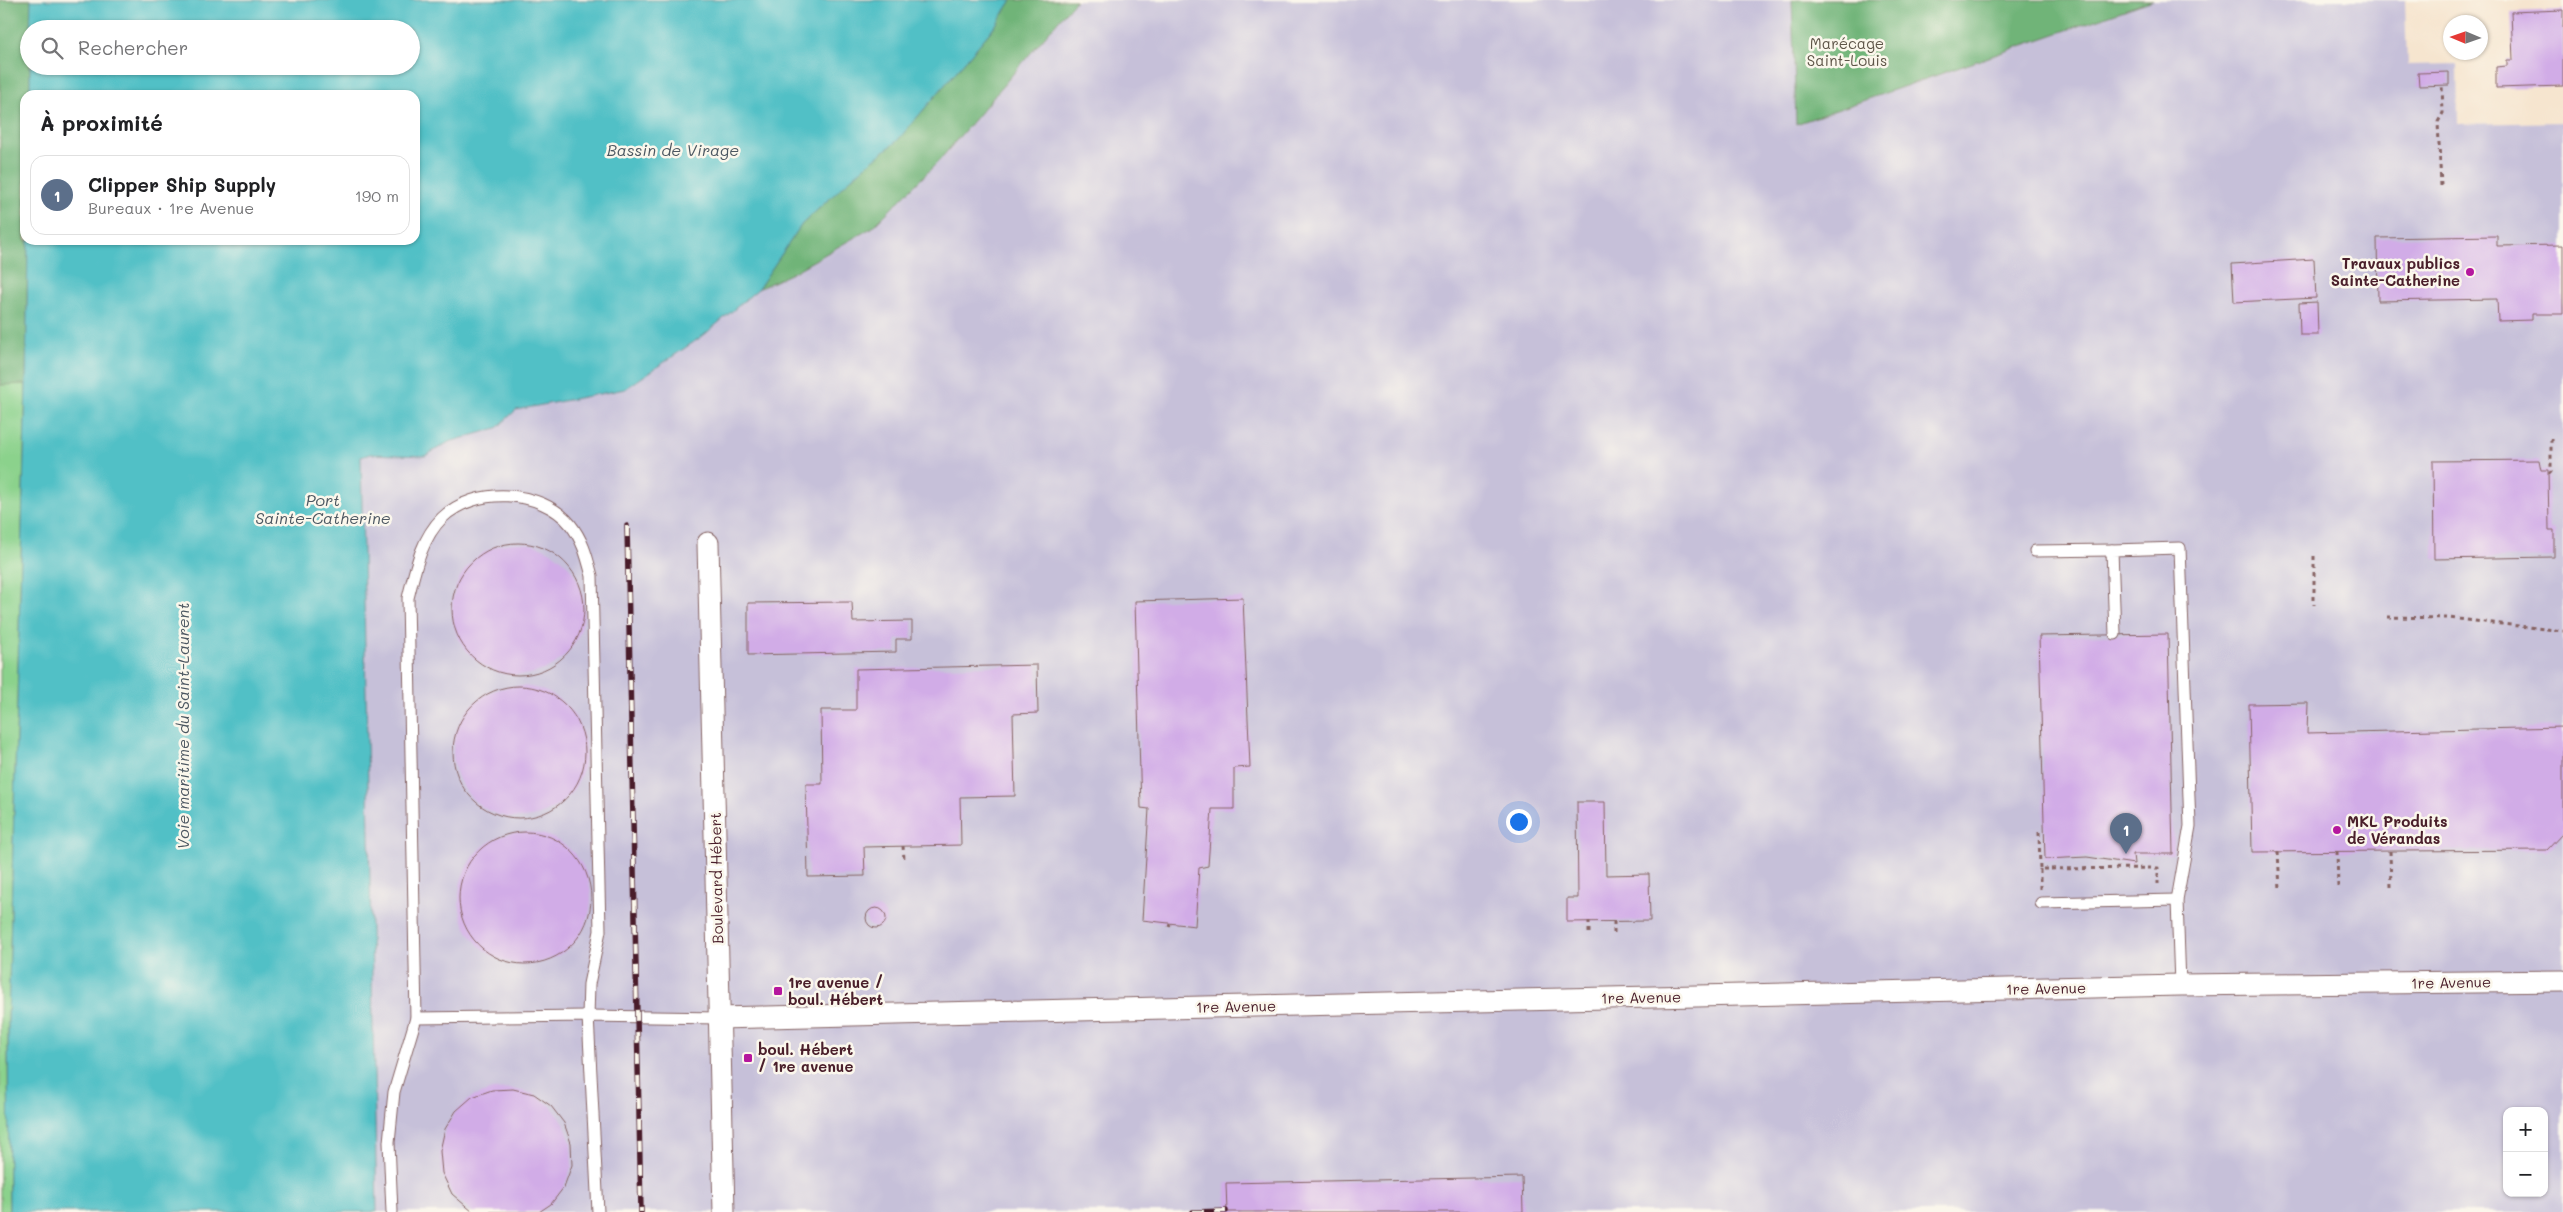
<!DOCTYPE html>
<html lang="fr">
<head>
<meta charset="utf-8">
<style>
	:root { --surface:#fff; --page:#f2f2f2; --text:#202124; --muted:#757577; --line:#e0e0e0; --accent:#7c3aed }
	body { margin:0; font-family:Mali,sans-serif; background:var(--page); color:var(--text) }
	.controls { position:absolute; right:15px; bottom:15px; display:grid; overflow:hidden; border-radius:10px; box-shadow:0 1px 4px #0004 }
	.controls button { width:45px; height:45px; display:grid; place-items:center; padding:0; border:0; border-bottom:1px solid var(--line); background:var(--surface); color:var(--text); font:25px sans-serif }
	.compass { position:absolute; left:2443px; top:15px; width:45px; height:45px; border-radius:50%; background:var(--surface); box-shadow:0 1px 4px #0004; rotate:272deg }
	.you { position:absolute; left:1518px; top:821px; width:18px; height:18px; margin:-12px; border:4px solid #fff; border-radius:50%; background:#1a73e8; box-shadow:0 0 0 8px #1a73e833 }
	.badge { display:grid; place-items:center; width:32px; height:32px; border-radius:50%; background:var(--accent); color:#fff; font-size:16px; font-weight:700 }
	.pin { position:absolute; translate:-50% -41px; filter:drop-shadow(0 1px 2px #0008) }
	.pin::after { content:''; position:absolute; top:26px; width:18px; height:15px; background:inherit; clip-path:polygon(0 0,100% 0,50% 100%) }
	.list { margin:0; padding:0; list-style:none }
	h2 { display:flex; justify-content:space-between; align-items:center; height:65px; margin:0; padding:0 20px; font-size:21px }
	h2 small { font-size:16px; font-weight:400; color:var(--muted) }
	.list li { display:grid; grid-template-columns:32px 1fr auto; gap:15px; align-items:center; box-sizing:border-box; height:80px; margin:0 10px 10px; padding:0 10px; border:1px solid var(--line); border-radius:15px }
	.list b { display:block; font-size:19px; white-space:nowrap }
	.list p { margin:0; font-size:16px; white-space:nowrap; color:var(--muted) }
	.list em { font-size:16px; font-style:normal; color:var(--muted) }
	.icon { flex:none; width:28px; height:28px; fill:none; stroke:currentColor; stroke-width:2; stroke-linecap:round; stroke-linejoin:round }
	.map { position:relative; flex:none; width:2563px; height:1212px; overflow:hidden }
	.search { position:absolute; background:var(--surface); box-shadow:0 1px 4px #0004; left:20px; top:20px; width:400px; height:55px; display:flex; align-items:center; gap:12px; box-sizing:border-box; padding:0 18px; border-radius:28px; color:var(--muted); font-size:19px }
	.panel { position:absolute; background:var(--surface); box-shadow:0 1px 4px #0004; left:20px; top:90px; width:400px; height:155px; border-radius:15px }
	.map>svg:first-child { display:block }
	.industrial { fill:#c6c0d9; fill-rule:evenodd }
	.green { fill:#8bd28c; stroke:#6a785c }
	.forest { fill:#70b478; stroke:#5d6a52 }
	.water { fill:#51c0c6; stroke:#4e7078 }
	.building { fill:#d1ace7 }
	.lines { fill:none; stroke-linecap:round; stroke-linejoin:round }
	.lane-casing { stroke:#866464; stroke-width:13 }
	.street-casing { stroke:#866464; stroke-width:23 }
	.path { stroke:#866464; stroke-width:3; stroke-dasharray:4 4; stroke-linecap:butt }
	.lane { stroke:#fff; stroke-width:11 }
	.street { stroke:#fff; stroke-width:21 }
	.rail-casing { stroke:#4a1f2b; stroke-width:5.5 }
	.rail { stroke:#fbf7ec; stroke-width:4; stroke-dasharray:11; stroke-linecap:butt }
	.poi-dot { fill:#b5179e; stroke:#fbf7ec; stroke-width:2 }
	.labels { text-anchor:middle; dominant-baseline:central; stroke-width:5; stroke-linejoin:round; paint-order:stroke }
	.park-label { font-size:15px; fill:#5e5548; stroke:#fbf7ec }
	.poi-label { font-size:15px; font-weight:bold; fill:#4a1f2b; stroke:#fbf7ec; text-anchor:start }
	.street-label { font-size:15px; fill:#4a1f2b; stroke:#fbf7ec }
	.water-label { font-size:16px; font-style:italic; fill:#4c5761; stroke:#fbf7ec }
</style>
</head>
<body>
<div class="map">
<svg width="2563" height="1212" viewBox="0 0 2563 1212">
	<rect width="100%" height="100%" fill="#fbf7ec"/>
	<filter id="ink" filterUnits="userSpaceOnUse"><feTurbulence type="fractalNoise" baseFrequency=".02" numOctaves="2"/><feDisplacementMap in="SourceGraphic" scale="10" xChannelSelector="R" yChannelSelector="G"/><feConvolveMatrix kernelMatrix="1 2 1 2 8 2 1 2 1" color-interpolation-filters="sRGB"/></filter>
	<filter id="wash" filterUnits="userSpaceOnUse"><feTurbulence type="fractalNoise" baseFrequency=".0096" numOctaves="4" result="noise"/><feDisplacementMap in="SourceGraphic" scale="20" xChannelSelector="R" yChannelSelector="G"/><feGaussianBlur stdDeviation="1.12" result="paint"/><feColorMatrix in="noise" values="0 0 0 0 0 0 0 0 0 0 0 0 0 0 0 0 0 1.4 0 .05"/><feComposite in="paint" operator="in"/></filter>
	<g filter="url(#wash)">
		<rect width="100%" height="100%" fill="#f6e5cf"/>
		<path class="industrial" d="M1076,0H1792L1797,124L2153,0H2405L2407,65L2457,64L2458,124L2563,122V1212H374L361,457L370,454L425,456L449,442L497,428L516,410L625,389L704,335L758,289L792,273L873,227L937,163ZM2507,1111H2544V1193H2507Z"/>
		<path class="green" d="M0,0H31L30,95H25V240H28L26,384L8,1021L9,1212H0Z"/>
		<g class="forest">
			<path d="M0,0H31L30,95H25V240H28L26,384L0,385Z"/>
			<path d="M1012,0H1076L937,163L873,227L792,273L758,289L802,224L864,167L897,141L995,26Z"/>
			<path d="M1792,0H2153L1796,124Z"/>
		</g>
		<path class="water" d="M31,0H1012L995,26L897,141L864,167L802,224L758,289L704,335L625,389L516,410L497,428L449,442L425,456L370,454L361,457L377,1212H9L8,1021L26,384L28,240H415V95H30V66H411V29H30Z"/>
		<g id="blocks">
			<g class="building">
				<path d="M2563,10V86L2496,88V67L2507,66V60H2513L2511,12Z"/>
				<path d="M2449,72V85L2419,86L2418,73Z"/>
				<path d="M2497,236V246L2563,245V314H2532V320L2498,321L2497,299L2378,301L2377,238Z"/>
				<path d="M2314,259L2316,298L2234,302L2232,264Z"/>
				<path d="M2317,302L2318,335H2300L2299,303Z"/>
				<path d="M2539,460L2541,470H2548L2549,530H2554V557L2434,559L2433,461Z"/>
				<circle cx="518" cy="609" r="66"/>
				<path d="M1243,598L1250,767L1234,768V809H1212L1208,866L1199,868L1195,926L1142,920L1149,809L1141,808L1135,601Z"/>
				<path d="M852,602L853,622L912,621V639H896V652L748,655V603Z"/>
				<path d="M2168,634L2173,854H2133L2134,864L2087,857L2045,859L2039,636Z"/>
				<path d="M1037,665L1038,713L1013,714L1015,796L960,797L961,845L864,847L865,876L808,877L806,784H822L821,710H856V669Z"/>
				<circle cx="519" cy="752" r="66"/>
				<path d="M2308,703L2307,733L2563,727V833L2547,850L2252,852L2249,704Z"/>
				<path d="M1577,802H1605L1606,875L1649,874L1650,921L1567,922V898H1578Z"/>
				<circle cx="525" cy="898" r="66"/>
				<circle cx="876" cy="918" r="10"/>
				<path d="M513,1089L534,1094L551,1106L564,1123L571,1143L572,1165L564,1187L551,1204L539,1212H473L452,1194L442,1173L440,1151L445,1129L456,1111L472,1097L492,1090Z"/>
				<path d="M1522,1177L1523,1212H1227L1226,1183Z"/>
			</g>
		</g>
	</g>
	<g filter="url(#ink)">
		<use href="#blocks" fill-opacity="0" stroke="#866464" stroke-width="1"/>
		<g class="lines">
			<g class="lane-casing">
				<g id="lane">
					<path d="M2035,551L2112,550"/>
					<path d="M2115,634L2112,550L2180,548L2190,826L2177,900"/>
					<path d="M2041,903L2177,900L2180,985"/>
					<path d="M416,1018L588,1016L719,1018"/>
					<path d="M392,1212L389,1142L394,1092L416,1018L408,598C415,570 421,539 442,518C475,486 541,489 570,524C583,540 587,557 592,576L600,931L589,984L588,1016L598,1212"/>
				</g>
			</g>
			<g class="street-casing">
				<g id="street">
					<path d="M708,543L724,1212"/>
					<path d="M719,1018L2180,985L2563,981"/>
				</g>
			</g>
			<g class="path">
				<path d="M2441,186L2438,122L2443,113L2442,85"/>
				<path d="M2549,474L2551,472V437"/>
				<path d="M2314,556V605"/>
				<path d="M2387,617L2449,618L2563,631"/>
				<path d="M2039,832L2040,869L2158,868V884"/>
				<path d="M903,846L904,859"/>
				<path d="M2278,851L2280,890"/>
				<path d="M2337,851L2338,888"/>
				<path d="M2390,851L2391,887"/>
				<path d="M2040,869V889"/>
				<path d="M1589,921V937"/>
				<path d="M1614,921V937"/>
				<path d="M1169,927L1170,924"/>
			</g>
			<use href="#lane" class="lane"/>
			<use href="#street" class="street"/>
			<g class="rail-casing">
				<g id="rail">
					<path d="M627,526L641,1212"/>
					<path d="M1193,1212L1226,1211"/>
				</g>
			</g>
			<use href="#rail" class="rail"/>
		</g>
	</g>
	<g class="poi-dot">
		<circle cx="2470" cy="272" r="5"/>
		<circle cx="2337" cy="830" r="5"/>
		<rect x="773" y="986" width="10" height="10" rx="2.5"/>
		<rect x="743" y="1053" width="10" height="10" rx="2.5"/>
	</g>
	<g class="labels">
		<g class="park-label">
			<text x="1847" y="43">Marécage<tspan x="1847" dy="17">Saint-Louis</tspan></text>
		</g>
		<g class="poi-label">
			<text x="2460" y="263" text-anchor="end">Travaux publics<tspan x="2460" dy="17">Sainte-Catherine</tspan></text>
			<text x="2347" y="821">MKL Produits<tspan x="2347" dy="17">de Vérandas</tspan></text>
			<text x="788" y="982">1re avenue /<tspan x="788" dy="17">boul. Hébert</tspan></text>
			<text x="758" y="1049">boul. Hébert<tspan x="758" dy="17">/ 1re avenue</tspan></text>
		</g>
		<g class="street-label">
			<text transform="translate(716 878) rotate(-91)">Boulevard Hébert</text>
			<text transform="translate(2451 982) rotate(-1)">1re Avenue</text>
			<text transform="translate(2046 988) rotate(-1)">1re Avenue</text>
			<text transform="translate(1641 997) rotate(-1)">1re Avenue</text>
			<text transform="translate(1236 1006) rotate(-1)">1re Avenue</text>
		</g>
		<g class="water-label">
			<text x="673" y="149">Bassin de Virage</text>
			<text x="323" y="499">Port<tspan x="323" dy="18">Sainte-Catherine</tspan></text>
			<text transform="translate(182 726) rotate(-90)">Voie maritime du Saint-Laurent</text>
		</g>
	</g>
</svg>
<div class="controls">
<button>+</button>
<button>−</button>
</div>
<svg class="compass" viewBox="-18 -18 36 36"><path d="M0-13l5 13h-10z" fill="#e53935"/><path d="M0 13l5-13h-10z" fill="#757577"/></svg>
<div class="you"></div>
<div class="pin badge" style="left:2126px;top:854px;background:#5c6f8a">1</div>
<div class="search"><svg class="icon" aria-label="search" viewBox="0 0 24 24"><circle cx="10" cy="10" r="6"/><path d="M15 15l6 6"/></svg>Rechercher</div>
<section class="panel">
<h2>À proximité<small></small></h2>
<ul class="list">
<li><span class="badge" style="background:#5c6f8a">1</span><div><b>Clipper Ship Supply</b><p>Bureaux · 1re Avenue</p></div><em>190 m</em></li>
</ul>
</section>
</div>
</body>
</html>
